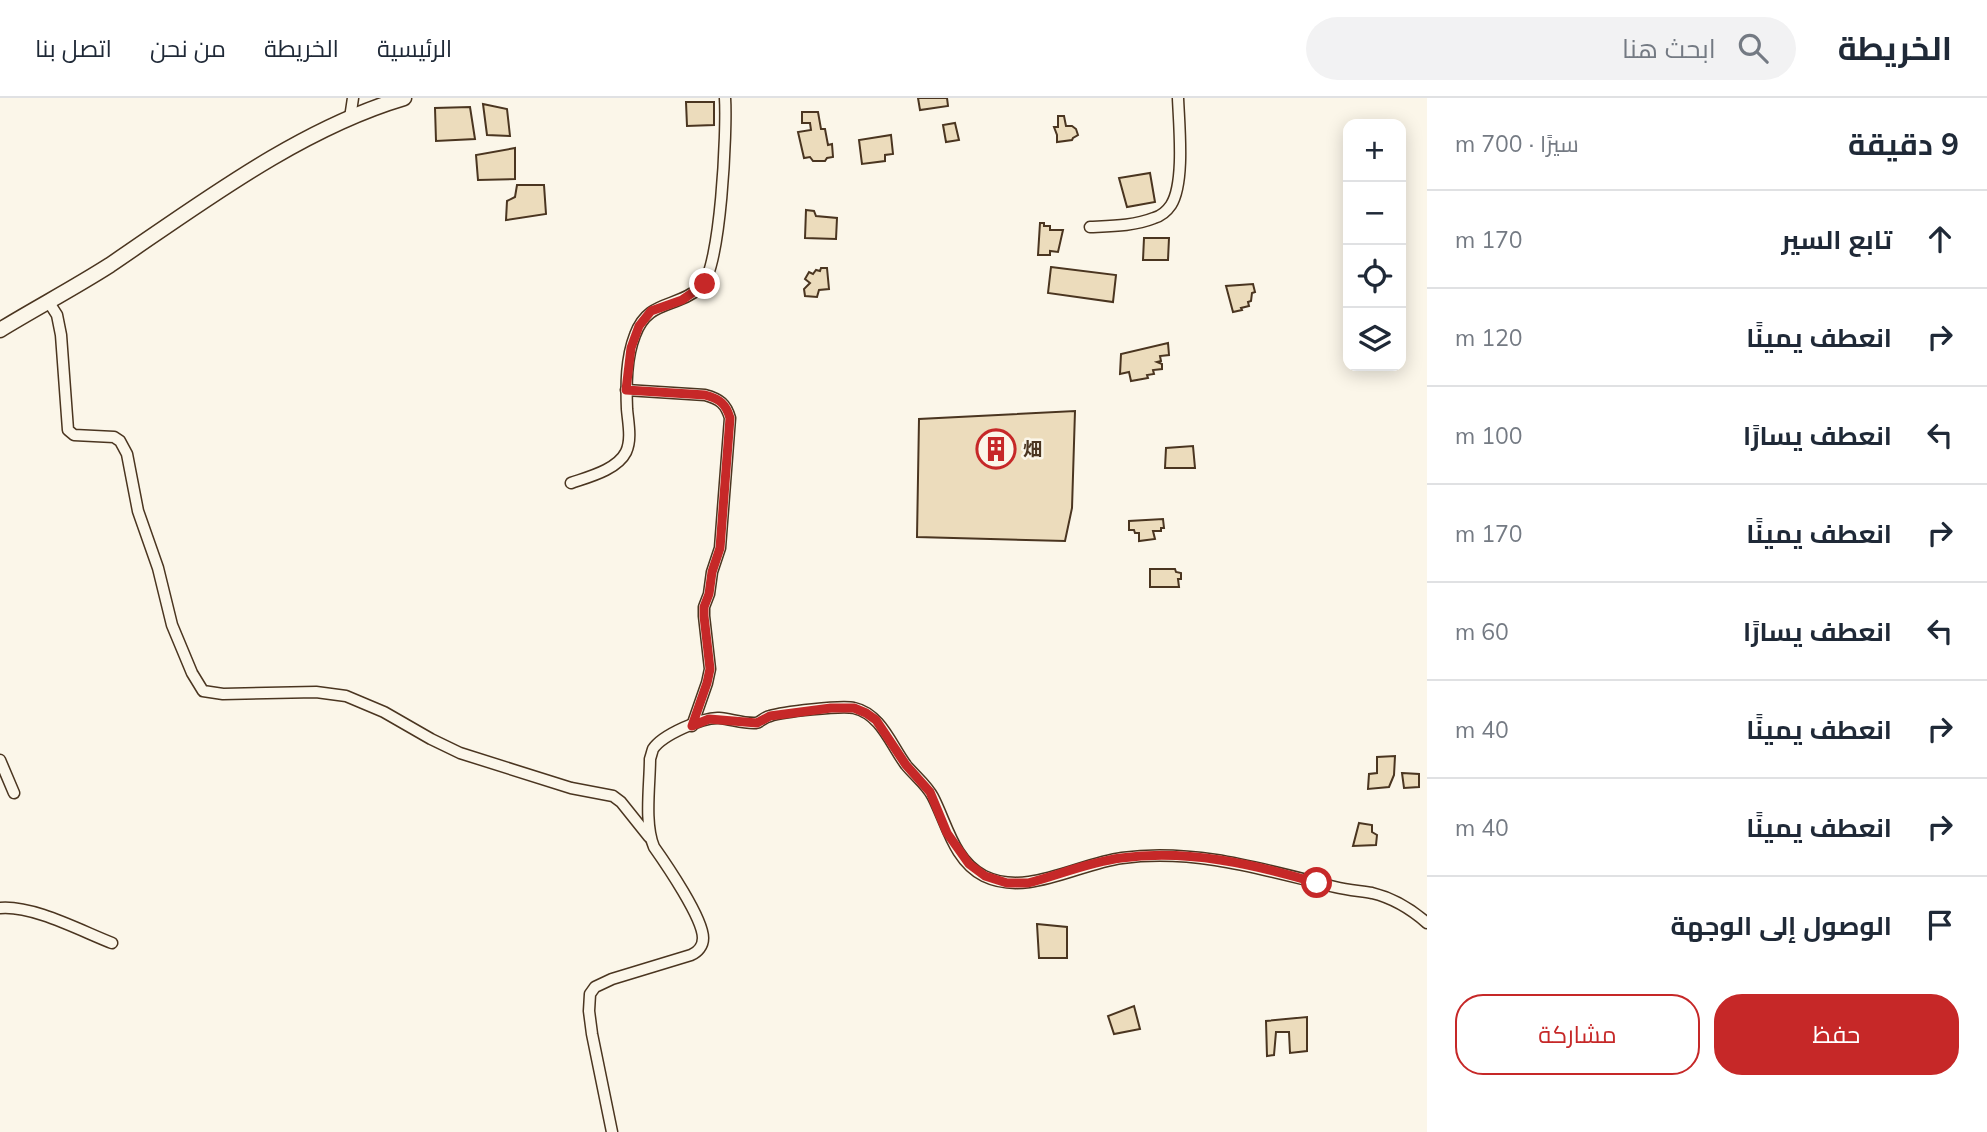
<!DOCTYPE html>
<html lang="ar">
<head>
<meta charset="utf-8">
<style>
	:root { --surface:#fff; --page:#f2f2f3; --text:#1f2937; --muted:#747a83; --line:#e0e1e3; --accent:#c62828 }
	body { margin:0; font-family:Mulish,Cairo,"Noto Sans SC",sans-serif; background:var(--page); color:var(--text); direction:rtl }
	.controls { position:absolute; right:21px; top:21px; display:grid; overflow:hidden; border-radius:14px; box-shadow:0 4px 18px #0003 }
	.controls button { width:63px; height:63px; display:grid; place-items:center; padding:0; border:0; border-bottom:2px solid var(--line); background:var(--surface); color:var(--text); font:35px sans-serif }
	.stop { position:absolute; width:21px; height:21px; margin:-16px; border:5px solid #c62828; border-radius:50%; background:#fff }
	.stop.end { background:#c62828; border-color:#fff; box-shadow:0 2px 7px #0008 }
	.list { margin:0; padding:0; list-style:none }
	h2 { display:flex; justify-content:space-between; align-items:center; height:91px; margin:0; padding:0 28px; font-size:30px }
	h2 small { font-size:23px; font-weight:400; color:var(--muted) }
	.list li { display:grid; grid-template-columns:46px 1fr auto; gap:21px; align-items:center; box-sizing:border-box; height:98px; padding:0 28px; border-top:2px solid var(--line) }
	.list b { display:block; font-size:26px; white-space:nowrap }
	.list em { font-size:23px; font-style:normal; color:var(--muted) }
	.actions { display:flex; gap:14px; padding:21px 28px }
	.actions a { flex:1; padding:16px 0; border:2px solid var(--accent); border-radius:28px; text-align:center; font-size:24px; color:var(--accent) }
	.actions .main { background:var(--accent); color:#fff }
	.icon { flex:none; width:38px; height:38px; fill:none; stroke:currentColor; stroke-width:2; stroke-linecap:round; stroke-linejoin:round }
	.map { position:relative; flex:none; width:1427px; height:1034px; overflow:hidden; direction:ltr }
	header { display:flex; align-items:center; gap:42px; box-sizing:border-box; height:98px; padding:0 35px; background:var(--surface); border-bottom:2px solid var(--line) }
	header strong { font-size:33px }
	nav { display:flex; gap:38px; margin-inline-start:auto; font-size:24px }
	.search { width:490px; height:63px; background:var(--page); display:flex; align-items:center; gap:18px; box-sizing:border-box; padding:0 24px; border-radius:38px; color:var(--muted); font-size:26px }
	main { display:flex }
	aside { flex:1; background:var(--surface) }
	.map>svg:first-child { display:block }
	.building { fill:#ecdcbc; stroke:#4a3520; stroke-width:2 }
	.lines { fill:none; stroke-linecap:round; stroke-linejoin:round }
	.minor-casing { stroke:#4a3520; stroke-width:13 }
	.tertiary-casing { stroke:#4a3520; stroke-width:17 }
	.minor { stroke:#fbf6e9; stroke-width:10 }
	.tertiary { stroke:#fbf6e9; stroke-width:14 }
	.route { stroke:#c62828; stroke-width:9 }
	.labels { text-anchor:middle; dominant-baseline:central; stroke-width:5; stroke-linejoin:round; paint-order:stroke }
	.poi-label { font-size:19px; font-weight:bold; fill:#4a3520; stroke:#fbf6e9; text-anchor:start }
</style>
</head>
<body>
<header>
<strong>الخريطة</strong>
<div class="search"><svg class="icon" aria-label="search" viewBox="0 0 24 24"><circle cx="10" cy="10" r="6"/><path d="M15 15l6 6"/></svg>ابحث هنا</div>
<nav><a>الرئيسية</a><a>الخريطة</a><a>من نحن</a><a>اتصل بنا</a></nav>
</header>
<main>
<aside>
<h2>9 دقيقة<small>سيرًا · 700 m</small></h2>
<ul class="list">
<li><svg class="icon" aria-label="ahead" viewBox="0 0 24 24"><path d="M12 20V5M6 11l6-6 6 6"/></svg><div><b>تابع السير</b></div><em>170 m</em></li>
<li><svg class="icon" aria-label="right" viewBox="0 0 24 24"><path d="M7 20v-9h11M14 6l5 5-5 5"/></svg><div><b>انعطف يمينًا</b></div><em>120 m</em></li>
<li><svg class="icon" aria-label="left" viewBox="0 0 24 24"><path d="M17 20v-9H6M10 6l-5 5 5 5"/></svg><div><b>انعطف يسارًا</b></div><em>100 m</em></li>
<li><svg class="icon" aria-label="right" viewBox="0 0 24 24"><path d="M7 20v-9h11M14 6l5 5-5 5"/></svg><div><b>انعطف يمينًا</b></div><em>170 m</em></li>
<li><svg class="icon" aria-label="left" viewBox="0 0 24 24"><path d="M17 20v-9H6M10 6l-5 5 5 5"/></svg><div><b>انعطف يسارًا</b></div><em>60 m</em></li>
<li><svg class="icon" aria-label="right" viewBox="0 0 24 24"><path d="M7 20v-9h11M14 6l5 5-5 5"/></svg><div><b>انعطف يمينًا</b></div><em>40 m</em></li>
<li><svg class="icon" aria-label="right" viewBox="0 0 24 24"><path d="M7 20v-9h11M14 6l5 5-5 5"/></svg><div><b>انعطف يمينًا</b></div><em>40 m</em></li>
<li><svg class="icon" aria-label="arrive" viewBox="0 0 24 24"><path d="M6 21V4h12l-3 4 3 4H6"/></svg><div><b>الوصول إلى الوجهة</b></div></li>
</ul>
<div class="actions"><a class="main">حفظ</a><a>مشاركة</a></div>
</aside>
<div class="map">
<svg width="1427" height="1034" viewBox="0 0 1427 1034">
	<rect width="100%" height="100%" fill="#fbf6e9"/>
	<g class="building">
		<path d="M918,0H947L948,8L920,12Z"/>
		<path d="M686,4H714V27L687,28Z"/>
		<path d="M483,6L507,11L510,38L487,37Z"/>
		<path d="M470,9L475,41L436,43L435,10Z"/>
		<path d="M802,14H818L821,31H825L828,47L832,46L833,59L827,60L825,63H813L810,59L804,60L798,34L811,32L810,25H802Z"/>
		<path d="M1058,18H1064L1066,28H1072L1076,31L1078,37L1073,40L1072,42L1057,44V37L1054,29H1058Z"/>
		<path d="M955,25L959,42L946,44L943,27Z"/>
		<path d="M891,37L893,56L885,57V63L862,66L859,42Z"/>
		<path d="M515,50V81L478,82L476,57Z"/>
		<path d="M1150,75L1155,104L1127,109L1119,80Z"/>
		<path d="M517,87H544L546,116L506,122L507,103L515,99Z"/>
		<path d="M806,112L814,113L816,118L837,120L836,141L805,140Z"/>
		<path d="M1040,125H1044V128H1050V132H1063L1058,154L1050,153V157H1038Z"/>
		<path d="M1144,140H1169L1168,162H1143Z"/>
		<path d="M1051,169L1116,177L1113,204L1048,195Z"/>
		<path d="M821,170H827L829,191L819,192L817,199L805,198L804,191L810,185L805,181L809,174L813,176L816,172L820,173Z"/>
		<path d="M1253,186L1255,194L1252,195L1251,203L1248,204L1249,208L1241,210L1242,212L1233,214L1226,188Z"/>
		<path d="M1168,245L1169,257L1160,258L1161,263L1157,264L1162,266V271L1153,272L1154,276L1147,277L1148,280L1131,283L1129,274L1120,276L1121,256Z"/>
		<path d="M1075,313L1072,410L1065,443L917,439L919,321Z"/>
		<path d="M1193,348L1195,370H1165L1166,350Z"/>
		<path d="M1163,421L1164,430H1161V433H1153L1155,441L1139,443V435H1135L1134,432H1129V423Z"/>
		<path d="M1150,471H1175L1176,474L1181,475V481H1178L1179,489H1150Z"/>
		<path d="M1395,658L1394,677L1389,689L1368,691L1369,676L1377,675V659Z"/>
		<path d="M1402,675L1419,676V689L1404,690Z"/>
		<path d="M1359,725L1372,727V734L1377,737L1376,747L1353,748Z"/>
		<path d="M1037,826L1067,829V860H1039Z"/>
		<path d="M1134,908L1140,931L1114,936L1108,918Z"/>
		<path d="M1307,919V953L1290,955L1289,934H1276L1274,957L1267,958L1266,923Z"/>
	</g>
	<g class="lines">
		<g class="minor-casing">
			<g id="minor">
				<path d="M350,20L353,0"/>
				<path d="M1090,129C1111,128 1134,128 1154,120C1161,118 1167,113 1171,107C1185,85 1179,27 1178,0"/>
				<path d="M48,203L57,217L61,237L68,332L74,337L114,339L120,343L127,356L138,413L158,470L172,527L192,575L203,593L223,596L316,594L346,598L384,614L431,641L460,655L571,690L613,698L621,704L649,739"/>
				<path d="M626,292L705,297C720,301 726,306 730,320L720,450L712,474L709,496L704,509V518L710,571L707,585L692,628"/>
				<path d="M571,385C588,379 617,372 626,354C632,341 628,324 627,311C626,287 626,260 635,237C648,201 676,211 701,189C721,171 727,31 725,0"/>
				<path d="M0,662L14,695"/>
				<path d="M0,810C33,807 81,833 112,845"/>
				<path d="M612,1034L592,936L589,913L590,896L595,889L612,881L691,857C698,854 703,848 703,840C703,820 666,766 654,749C644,726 650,686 650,661C651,658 652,654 653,651C662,637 703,619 719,620C731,621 744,626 756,625C761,624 764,619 770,618C782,614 842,607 854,610C881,616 891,647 906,667C915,678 927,687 933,699C947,726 954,763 984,778C1027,799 1077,766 1122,760C1195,750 1265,772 1335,789C1347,792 1360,793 1372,795C1393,800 1411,811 1427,825"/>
			</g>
		</g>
		<g class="tertiary-casing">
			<path id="tertiary" d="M0,232C36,210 74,190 110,167C200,106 299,31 404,0"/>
		</g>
		<use href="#minor" class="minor"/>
		<use href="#tertiary" class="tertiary"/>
	</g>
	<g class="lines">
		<path class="route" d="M705,186L682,202L651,213L639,228L631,250L626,292L705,297C720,301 726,306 730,320L720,450L712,474L709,496L704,509V518L710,571L707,585L692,628L709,621L757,625L770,618L831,610H854L866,615L876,622L906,667L930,694L947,735L969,766L985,778L1007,785H1028C1059,777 1089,764 1121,760C1187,751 1254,766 1317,785"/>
	</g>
	<defs>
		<g id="building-ring" transform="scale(2.0125)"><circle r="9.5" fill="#fbf6e9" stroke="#c62828" stroke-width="1.5"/><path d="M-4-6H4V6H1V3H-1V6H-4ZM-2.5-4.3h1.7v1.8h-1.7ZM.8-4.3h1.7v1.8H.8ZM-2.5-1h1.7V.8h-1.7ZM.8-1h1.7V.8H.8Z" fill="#c62828"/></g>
	</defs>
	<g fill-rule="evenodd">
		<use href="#building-ring" x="996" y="351"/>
	</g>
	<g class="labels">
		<g class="poi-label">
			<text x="1023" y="351">畑</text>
		</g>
	</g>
</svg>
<div class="controls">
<button>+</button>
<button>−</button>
<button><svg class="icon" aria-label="locate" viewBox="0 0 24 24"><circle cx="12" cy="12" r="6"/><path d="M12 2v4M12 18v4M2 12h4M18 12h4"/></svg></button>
<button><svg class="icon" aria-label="layers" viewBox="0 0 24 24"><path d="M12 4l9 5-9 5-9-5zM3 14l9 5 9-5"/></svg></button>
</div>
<div class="stop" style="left:1317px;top:785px"></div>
<div class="stop end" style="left:705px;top:186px"></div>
</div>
</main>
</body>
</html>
